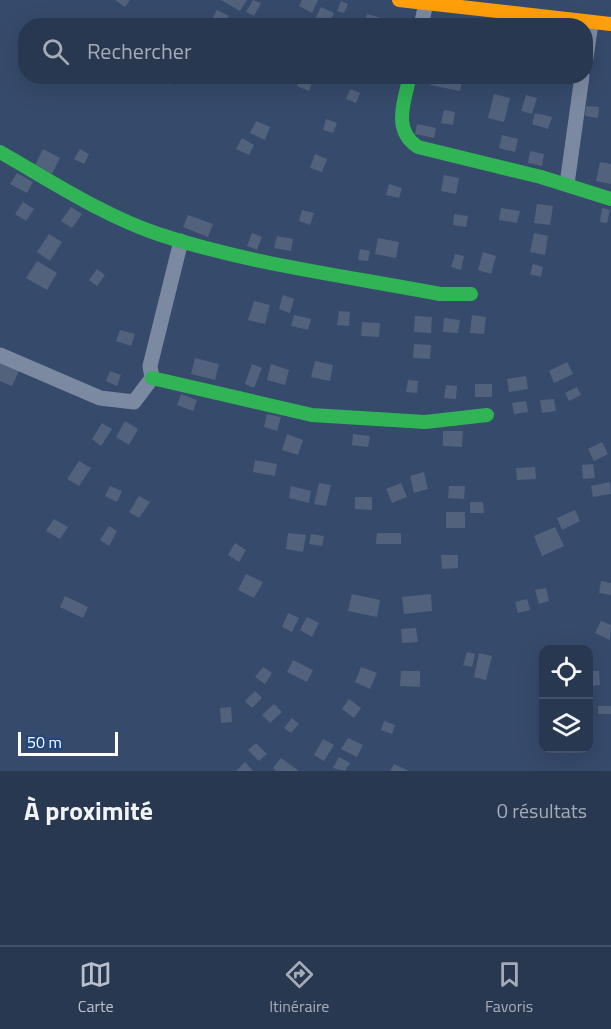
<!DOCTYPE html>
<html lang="fr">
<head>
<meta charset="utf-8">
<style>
	:root { --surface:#283850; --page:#34435a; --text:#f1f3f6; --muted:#a5acb7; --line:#445267; --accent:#b9c0cb }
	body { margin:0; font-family:"Titillium Web",sans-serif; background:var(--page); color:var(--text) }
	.controls { position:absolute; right:18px; bottom:18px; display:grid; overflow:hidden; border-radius:12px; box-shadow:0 6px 24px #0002 }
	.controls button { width:54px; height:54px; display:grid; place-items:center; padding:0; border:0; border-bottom:2px solid var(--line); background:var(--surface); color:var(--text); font:30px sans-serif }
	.scale { position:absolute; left:18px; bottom:15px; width:100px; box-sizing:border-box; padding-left:6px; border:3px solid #fff; border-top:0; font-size:16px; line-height:21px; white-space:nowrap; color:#fff; -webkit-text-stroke:4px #204581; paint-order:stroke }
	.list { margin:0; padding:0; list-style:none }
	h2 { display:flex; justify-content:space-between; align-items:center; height:78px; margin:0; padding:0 24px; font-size:26px }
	h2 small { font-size:20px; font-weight:400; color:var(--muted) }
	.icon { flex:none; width:33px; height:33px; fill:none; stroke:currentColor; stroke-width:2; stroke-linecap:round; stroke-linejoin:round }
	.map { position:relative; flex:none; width:611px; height:771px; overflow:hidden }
	.search { position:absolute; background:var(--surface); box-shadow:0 6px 24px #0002; left:18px; right:18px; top:18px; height:66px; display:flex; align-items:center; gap:15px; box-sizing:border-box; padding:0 21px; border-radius:24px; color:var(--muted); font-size:22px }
	.sheet { height:174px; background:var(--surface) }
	nav { display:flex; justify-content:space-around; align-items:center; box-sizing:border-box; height:84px; border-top:2px solid var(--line); background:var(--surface); font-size:16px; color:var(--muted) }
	nav a { display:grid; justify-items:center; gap:3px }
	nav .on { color:var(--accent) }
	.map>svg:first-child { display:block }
	.building { fill:#52627d }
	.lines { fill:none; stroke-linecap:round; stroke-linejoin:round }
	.street { stroke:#7c8aa1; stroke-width:15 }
	.fast { stroke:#30b455; stroke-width:14 }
	.slow { stroke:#ff9f0a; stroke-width:14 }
</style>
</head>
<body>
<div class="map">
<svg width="611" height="771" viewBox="0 0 611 771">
	<rect width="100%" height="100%" fill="#364a6b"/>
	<g class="building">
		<path d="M115,0H130L125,7Z"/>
		<path d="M221,0H247L240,11Z"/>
		<path d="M253,0L261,3L254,16L246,12Z"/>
		<path d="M302,0H318L312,13L299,6Z"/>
		<path d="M341,1L348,4L344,13L337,11Z"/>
		<path d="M321,7L334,13L328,26L313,23Z"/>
		<path d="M217,10L229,16L223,26L210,23Z"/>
		<path d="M367,14L385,19L383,26H363Z"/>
		<path d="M161,76H175L170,85L160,79Z"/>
		<path d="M301,76L313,81L309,91L297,86Z"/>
		<path d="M431,76H463L460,91L430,85Z"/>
		<path d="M350,89L360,93L356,103L346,99Z"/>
		<path d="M494,94L510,98L504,122L488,118Z"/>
		<path d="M526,95L537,98L532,114L521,111Z"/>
		<path d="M586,106L599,107L598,118L585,116Z"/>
		<path d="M444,110L455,112L453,125L441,123Z"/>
		<path d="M535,113L552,117L548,129L532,124Z"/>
		<path d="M326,119L337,123L333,133L323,130Z"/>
		<path d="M256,121L270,127L265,140L250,133Z"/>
		<path d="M417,124L436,128L434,138L415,134Z"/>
		<path d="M502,135L518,139L515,152L499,148Z"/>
		<path d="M242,138L254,145L249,155L236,149Z"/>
		<path d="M43,149L60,158L52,174L35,165Z"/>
		<path d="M80,149L89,154L84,164L74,159Z"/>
		<path d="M530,151L544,154L542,166L528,163Z"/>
		<path d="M315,154L327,159L322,172L310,168Z"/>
		<path d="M600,162L611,164V184L596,181Z"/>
		<path d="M17,173L33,182L27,193L10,184Z"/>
		<path d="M444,175L459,178L456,194L441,191Z"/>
		<path d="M389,184L402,188L399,198L386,195Z"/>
		<path d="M23,202L34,209L26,221L15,214Z"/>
		<path d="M537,204L553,206L550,225L534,223Z"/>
		<path d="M71,207L82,214L72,228L61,221Z"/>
		<path d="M501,208L520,211L517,223L499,220Z"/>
		<path d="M602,208L610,210L607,223L600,222Z"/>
		<path d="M302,210L314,213L310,225L299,221Z"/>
		<path d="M454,214L468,216L466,227L453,225Z"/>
		<path d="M188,215L213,224L208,237L183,227Z"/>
		<path d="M252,233L262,237L257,250L247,246Z"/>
		<path d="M534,233L548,236L545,255L530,252Z"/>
		<path d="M49,234L62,242L50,261L37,252Z"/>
		<path d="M277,236L293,239L291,251L274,248Z"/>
		<path d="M378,238L399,242L396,258L375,254Z"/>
		<path d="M360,249L370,251L368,261L358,260Z"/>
		<path d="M483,252L496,256L491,274L478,270Z"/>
		<path d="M455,254L464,256L461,270L451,267Z"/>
		<path d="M37,261L57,273L47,290L26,278Z"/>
		<path d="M533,264L543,267L541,277L530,274Z"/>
		<path d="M97,269L105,275L97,286L89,280Z"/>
		<path d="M283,295L294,299L290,313L279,309Z"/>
		<path d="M254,301L270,305L265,324L248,320Z"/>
		<path d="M339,311L350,312L349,326L337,325Z"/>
		<path d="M294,315L311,319L308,330L291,326Z"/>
		<path d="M472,315L486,317L484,334L470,333Z"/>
		<path d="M415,316L432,317L431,333L414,332Z"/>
		<path d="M444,318L460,320L458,333L443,332Z"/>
		<path d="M362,322L380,323L379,337L361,336Z"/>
		<path d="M120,330L135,334L131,346L116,341Z"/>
		<path d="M414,344L431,345L430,359L413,358Z"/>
		<path d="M195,358L219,364L215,380L191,374Z"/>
		<path d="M315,361L333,365L330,381L311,377Z"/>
		<path d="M567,362L573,374L554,383L549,371Z"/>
		<path d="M0,363L19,371L12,386L0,381Z"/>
		<path d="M252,364L262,368L254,388L245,384Z"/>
		<path d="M271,364L289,370L285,385L267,380Z"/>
		<path d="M110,371L121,375L117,386L106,381Z"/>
		<path d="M526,376L528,389L509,392L507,379Z"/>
		<path d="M408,380L418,381L417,393L406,392Z"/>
		<rect x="475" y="384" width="17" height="13"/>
		<path d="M446,385L457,386L456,399L444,398Z"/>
		<path d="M577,387L581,395L569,401L565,393Z"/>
		<path d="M181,394L197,400L193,411L177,405Z"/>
		<path d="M554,399L556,411L542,413L540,400Z"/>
		<path d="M526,401L528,412L514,414L512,403Z"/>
		<path d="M267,414L281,417L277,431L264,427Z"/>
		<path d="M125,421L138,429L129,445L116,437Z"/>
		<path d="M102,423L112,429L101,446L92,439Z"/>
		<path d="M443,431H463L462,447L443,446Z"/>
		<path d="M287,434L303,440L298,455L282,450Z"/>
		<path d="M353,434L370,436L368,447L352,445Z"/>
		<path d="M602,442L608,454L594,461L588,449Z"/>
		<path d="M255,460L277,464L275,476L253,472Z"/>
		<path d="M79,461L91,468L79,486L67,479Z"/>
		<path d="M593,464L595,478L583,479L582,465Z"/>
		<path d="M535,467L536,479L517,480L516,468Z"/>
		<path d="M424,472L428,489L414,493L410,476Z"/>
		<path d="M610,482L611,494L593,497L591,486Z"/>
		<path d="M319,483L331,485L326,506L314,504Z"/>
		<path d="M401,483L407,497L392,503L386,489Z"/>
		<path d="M110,486L122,491L117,502L105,496Z"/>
		<path d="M291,486L311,491L309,503L289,498Z"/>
		<path d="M449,486H465L464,499L448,498Z"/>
		<path d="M139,496L150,502L139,518L129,512Z"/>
		<path d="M355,497H372V510L355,509Z"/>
		<path d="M470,502H483L484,513H470Z"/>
		<path d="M575,510L580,521L562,530L557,518Z"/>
		<rect x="446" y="512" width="19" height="16"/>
		<path d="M54,519L68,527L60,539L46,531Z"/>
		<path d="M109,526L117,531L109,546L100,540Z"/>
		<path d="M555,527L564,546L542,556L534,536Z"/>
		<path d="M288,533L306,535L303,552L286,549Z"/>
		<path d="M377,533H401V544H376Z"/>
		<path d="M311,534L324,536L322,546L309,544Z"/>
		<path d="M235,543L246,550L239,562L228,555Z"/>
		<path d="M441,555H458V568L442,569Z"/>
		<path d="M246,574L263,582L254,598L238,590Z"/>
		<path d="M601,581L611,583V595L599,593Z"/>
		<path d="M546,588L549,601L539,604L535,590Z"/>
		<path d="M352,594L380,600L377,617L348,611Z"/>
		<path d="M431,594L432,611L404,614L402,597Z"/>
		<path d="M65,596L88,607L83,618L60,607Z"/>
		<path d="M527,599L530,610L518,613L515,602Z"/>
		<path d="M288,613L299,618L292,632L282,627Z"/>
		<path d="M307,617L319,623L312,637L300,630Z"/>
		<path d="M601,621L611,625L610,640L595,633Z"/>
		<path d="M416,628L418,642L402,643L401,629Z"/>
		<path d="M467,652L475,654L472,667L463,665Z"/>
		<path d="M479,653L492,656L486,680L474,677Z"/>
		<path d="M293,660L313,670L307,682L287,672Z"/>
		<path d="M263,667L272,673L265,684L255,677Z"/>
		<path d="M361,667L377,673L370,689L355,682Z"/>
		<path d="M401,671H420V687L400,686Z"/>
		<path d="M588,671H599L600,685L588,686Z"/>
		<path d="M255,691L262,698L252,708L245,701Z"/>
		<path d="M349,699L361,708L354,718L342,709Z"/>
		<path d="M274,704L282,712L270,723L262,715Z"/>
		<rect x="598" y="706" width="13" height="8"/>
		<path d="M231,707L232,722L221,723L220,708Z"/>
		<path d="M292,718L299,724L291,733L284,728Z"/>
		<path d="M384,721L395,725L392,734L381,730Z"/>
		<path d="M348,738L363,745L357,757L341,749Z"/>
		<path d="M323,739L334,745L324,761L314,755Z"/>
		<path d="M256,743L267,754L259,761L248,750Z"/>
		<path d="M339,757L350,763L345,771L333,768Z"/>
		<path d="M281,758L299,771H276L273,768Z"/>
		<path d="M245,762L253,771H236Z"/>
		<path d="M394,764L409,771H390Z"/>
	</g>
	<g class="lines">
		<g class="street">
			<path d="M421,26L426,3"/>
			<path d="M586,58L591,23"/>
			<path d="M567,184L582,76"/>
			<path d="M0,355L100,398L134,402L152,378L150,366L181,241"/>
		</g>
		<g class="fast">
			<path d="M410,76C404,102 392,130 418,147L541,177L611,199"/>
			<path d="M0,152C51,181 102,215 158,234C249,264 346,276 440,294H471"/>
			<path d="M152,378L312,415L425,422L487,415"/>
		</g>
		<path class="slow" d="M399,0L611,24"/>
	</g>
</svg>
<div class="controls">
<button><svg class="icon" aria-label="locate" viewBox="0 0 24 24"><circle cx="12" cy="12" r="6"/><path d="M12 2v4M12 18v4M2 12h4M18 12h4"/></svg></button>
<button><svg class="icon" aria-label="layers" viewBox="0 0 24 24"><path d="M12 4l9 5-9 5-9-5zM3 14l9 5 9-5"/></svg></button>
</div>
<div class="scale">50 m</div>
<div class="search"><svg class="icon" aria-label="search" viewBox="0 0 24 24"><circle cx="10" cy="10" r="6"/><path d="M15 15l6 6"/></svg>Rechercher</div>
</div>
<section class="sheet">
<h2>À proximité<small>0 résultats</small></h2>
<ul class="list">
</ul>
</section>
<nav>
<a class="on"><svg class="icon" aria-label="map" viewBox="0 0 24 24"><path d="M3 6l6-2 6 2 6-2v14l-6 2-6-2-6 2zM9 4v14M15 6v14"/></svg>Carte</a>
<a><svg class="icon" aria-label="directions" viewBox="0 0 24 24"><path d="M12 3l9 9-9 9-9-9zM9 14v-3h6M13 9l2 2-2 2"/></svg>Itinéraire</a>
<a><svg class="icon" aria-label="saved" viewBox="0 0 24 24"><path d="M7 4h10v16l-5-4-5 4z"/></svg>Favoris</a>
</nav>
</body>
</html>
